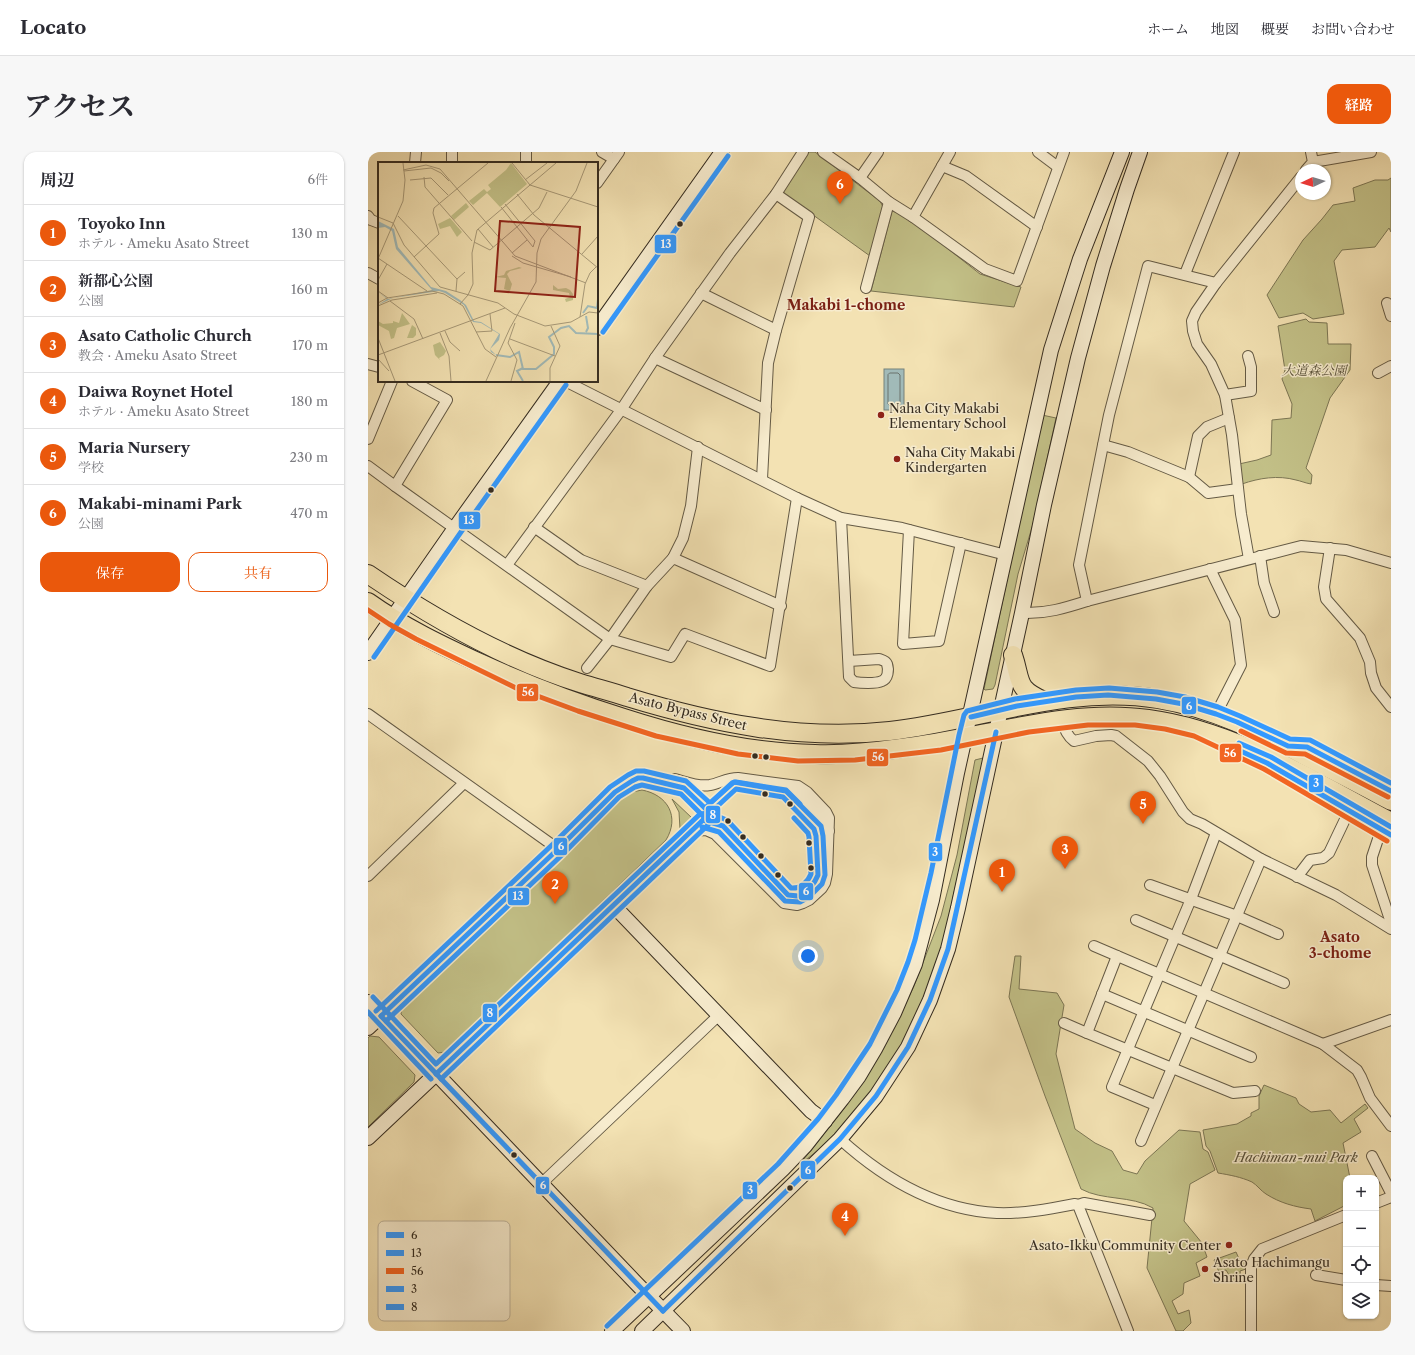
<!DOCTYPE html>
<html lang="ja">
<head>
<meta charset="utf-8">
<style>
	:root { --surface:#fff; --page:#f7f7f7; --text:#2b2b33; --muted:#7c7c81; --line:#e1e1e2; --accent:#ea580c }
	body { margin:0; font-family:"Libre Caslon Text","Noto Serif JP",serif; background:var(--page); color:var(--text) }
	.controls { position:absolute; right:12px; bottom:12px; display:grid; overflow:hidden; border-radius:8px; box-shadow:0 1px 3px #0004 }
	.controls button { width:36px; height:36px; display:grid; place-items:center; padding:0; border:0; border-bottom:1px solid var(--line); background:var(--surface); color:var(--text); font:20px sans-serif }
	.compass { position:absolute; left:927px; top:12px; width:36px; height:36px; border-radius:50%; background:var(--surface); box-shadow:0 1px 3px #0004; rotate:266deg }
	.you { position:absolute; left:440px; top:804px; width:14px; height:14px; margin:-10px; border:3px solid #fff; border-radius:50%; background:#1a73e8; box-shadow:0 0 0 6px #1a73e833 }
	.badge { display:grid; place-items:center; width:26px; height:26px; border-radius:50%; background:var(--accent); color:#fff; font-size:13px; font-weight:700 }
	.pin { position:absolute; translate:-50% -33px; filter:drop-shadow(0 1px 2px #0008) }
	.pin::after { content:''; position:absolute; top:21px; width:14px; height:12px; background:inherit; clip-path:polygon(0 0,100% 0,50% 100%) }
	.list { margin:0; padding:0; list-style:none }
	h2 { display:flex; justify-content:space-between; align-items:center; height:52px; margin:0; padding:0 16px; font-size:17px }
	h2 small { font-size:13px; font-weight:400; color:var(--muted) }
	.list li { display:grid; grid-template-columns:26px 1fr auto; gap:12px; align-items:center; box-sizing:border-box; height:56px; padding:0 16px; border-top:1px solid var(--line) }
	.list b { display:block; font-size:15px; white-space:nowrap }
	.list p { margin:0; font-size:13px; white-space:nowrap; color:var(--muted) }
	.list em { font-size:13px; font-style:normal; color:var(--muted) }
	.actions { display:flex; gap:8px; padding:12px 16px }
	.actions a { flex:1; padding:9px 0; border:1px solid var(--accent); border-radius:12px; text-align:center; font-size:14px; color:var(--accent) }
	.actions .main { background:var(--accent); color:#fff }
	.icon { flex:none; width:22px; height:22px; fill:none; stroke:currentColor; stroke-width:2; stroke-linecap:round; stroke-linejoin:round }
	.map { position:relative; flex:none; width:1023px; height:1179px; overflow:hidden; border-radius:12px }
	header { display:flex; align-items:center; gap:24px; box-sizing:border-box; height:56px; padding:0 20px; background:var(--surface); border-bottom:1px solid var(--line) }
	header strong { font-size:19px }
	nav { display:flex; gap:22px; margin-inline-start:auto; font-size:14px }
	.intro { display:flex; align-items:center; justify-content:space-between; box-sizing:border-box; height:96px; padding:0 24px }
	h1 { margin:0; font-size:28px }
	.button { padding:10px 18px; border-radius:12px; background:var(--accent); color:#fff; font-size:14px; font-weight:700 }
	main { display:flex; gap:24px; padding:0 24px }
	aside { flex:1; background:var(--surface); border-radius:12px; box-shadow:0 1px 3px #0004 }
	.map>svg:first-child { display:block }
	.green { fill:#c3c188; stroke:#7c7654 }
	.water { fill:#a1bab8; stroke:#76817b }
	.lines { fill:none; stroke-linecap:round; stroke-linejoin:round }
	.shore { stroke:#6b736c; stroke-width:1 }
	.street-casing { stroke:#645a45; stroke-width:12 }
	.secondary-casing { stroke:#352c20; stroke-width:16 }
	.highway-casing { stroke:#352c20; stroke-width:20 }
	.street { stroke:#f7ecce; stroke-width:10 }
	.secondary { stroke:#f7ecce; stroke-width:14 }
	.highway { stroke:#f3e2b3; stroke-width:18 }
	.bus-1-casing { stroke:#f7ecce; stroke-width:8 }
	.bus-2-casing { stroke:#f7ecce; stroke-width:8 }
	.bus-3-casing { stroke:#f7ecce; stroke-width:8 }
	.bus-4-casing { stroke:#f7ecce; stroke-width:8 }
	.bus-5-casing { stroke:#f7ecce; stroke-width:8 }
	.bus-1 { stroke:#39f; stroke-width:5 }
	.bus-2 { stroke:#39f; stroke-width:5 }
	.bus-3 { stroke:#f26522; stroke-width:5 }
	.bus-4 { stroke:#39f; stroke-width:5 }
	.bus-5 { stroke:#39f; stroke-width:5 }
	.bus-dot { fill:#352c20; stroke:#f7ecce; stroke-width:1.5 }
	.poi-dot { fill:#8f2418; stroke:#f7ecce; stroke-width:1.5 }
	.labels { text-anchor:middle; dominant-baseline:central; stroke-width:3; stroke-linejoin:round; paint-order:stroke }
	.park-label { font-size:13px; font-style:italic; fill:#58513a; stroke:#f7ecce }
	.poi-label { font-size:13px; fill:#352c20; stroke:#f7ecce; text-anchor:start }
	.street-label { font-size:13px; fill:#352c20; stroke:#f7ecce }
	.neighbourhood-label { font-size:14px; font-weight:bold; fill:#7a1f14; stroke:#f7ecce }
	.inset-river { fill:none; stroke:#a1bab8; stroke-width:2 }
	.inset-road { fill:none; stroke:#a79978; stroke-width:1 }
	.view { fill:#8f2418; fill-opacity:0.15; stroke:#8f2418; stroke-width:2 }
	.inset-edge { fill:none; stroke:#352c20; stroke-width:2 }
	.key { fill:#f7ecce; stroke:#bdb29a; stroke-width:1 }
	.key-label { font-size:11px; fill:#352c20 }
	.line-badge { stroke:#f7ecce; stroke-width:1.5 }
	.badge-label { font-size:11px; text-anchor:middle; font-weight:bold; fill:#fff }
</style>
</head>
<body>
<header>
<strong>Locato</strong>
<nav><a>ホーム</a><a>地図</a><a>概要</a><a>お問い合わせ</a></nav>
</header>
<div class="intro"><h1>アクセス</h1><a class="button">経路</a></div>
<main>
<aside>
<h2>周辺<small>6件</small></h2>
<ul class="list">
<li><span class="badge">1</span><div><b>Toyoko Inn</b><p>ホテル · Ameku Asato Street</p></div><em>130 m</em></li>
<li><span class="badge">2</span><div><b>新都心公園</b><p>公園</p></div><em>160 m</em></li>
<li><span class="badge">3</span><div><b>Asato Catholic Church</b><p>教会 · Ameku Asato Street</p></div><em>170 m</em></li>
<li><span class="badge">4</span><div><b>Daiwa Roynet Hotel</b><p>ホテル · Ameku Asato Street</p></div><em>180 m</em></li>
<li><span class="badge">5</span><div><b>Maria Nursery</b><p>学校</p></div><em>230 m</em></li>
<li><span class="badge">6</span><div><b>Makabi-minami Park</b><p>公園</p></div><em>470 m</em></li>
</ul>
<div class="actions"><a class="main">保存</a><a>共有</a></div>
</aside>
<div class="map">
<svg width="1023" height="1179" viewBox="0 0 1023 1179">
	<rect width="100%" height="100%" fill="#f3e2b3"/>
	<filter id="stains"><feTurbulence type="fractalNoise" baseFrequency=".005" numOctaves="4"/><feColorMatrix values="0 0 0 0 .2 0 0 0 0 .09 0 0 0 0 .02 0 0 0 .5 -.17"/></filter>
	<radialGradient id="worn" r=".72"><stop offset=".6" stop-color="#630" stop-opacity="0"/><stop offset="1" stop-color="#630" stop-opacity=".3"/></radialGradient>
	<g class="green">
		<path d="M438,0H447L512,49L515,55L502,104L416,42L415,36Z"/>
		<path d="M1023,26V80L1021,76L1007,95L974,98L966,109L976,162L945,167L935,161L911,166L899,143L935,88L954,67L965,53L987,49L985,36L1007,28H1020Z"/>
		<path d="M524,59L537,63L612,122L653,135L646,155L503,139Z"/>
		<path d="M938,167L941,170L959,171L960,192H983L982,218L962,246L938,316L944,323L943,332C937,331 933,329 928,328C910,323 891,326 874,332L871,312L889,308L903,303L904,268L923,266L924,252L914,227L917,218L910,174Z"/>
		<path d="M674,263L688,266L665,372L650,422L627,533L625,537L617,538L616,537Z"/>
		<path d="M615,606V615C605,658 595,701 585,745C579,775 573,806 561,835C534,902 492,970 432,1012L471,963L488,940L532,864L546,834L573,764L589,703L607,608Z"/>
		<path d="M274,638C300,643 312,665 298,688L78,900L70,901L33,862L34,854L252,645L259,641Z"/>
		<path d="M304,647L324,666L312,677L311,660Z"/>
		<path d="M647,804H653L651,837L689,841L696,853L688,902L707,977L727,991L744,999L755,1018L769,1022L777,1009L811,978L832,980L835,997L840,1000L847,1018L822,1032L816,1069L834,1091L839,1105L828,1111L832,1124L816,1131L815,1142L804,1149L810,1162L821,1158L823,1171L815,1179H808L779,1116L785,1056C763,1043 735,1049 713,1037L677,944L641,845Z"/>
		<path d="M2,884L11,885L47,923L46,930L0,975V886Z"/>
		<path d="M896,933L928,946L931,952L943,960L962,958L973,971L997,952L1000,956L986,967L993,980L975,991L982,1026H978V1053L947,1069L943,1057C927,1055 912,1051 898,1042C893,1039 889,1033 884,1030C873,1025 862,1023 850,1021L842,999L838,994L835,978L869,972L883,964V961L891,957V944Z"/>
		<path d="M868,1100L872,1109L876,1108L878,1117L872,1119L873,1127H871L872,1130H865L858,1118L851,1120L846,1108Z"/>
	</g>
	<rect class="water" x="516" y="217" width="20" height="41"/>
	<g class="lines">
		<path class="shore" d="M522,221H530L532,223V252L530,254H522L520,252V223Z"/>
		<g class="street-casing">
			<g id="street">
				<path d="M158,0V11"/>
				<path d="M234,0L246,7"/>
				<path d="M455,0L492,26L521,50L545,65L617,117L649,129L696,0"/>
				<path d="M670,0L690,15"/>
				<path d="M945,10L1003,0"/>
				<path d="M47,11L48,0"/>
				<path d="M84,11V0"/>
				<path d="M574,14L598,24L669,75"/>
				<path d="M938,18L945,10L943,0"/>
				<path d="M492,26L510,0"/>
				<path d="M229,31L251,0"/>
				<path d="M0,64L3,68L11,71"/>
				<path d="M545,65L582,0"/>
				<path d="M0,121L11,127"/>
				<path d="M817,122L866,0"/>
				<path d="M498,136L521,50"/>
				<path d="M333,141L408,178"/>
				<path d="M1019,151L1023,164"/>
				<path d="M287,206L398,258"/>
				<path d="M0,212L11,215"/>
				<path d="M1010,221L1023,214"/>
				<path d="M197,229L429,346L473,366L534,376L638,403"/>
				<path d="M857,243L883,239V215L880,204"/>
				<path d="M0,287L24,229"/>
				<path d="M735,293L760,300L821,325L840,341L870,337"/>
				<path d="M0,314L27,334L79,248L44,229"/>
				<path d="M821,325L830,284L839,275L861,266"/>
				<path d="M394,327L400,211L408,178L441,65L408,42"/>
				<path d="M27,334L242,487L303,505L317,482L402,514L429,346"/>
				<path d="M473,366L481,525L486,530C492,531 508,532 514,529C520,527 521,518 519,512C518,509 514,508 511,507L481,509"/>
				<path d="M166,375L213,408L279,434"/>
				<path d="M541,378L535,492L571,489L593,391"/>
				<path d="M962,396L956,435L958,447L992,486L1002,510L1003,521L1008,536L1023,555"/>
				<path d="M892,404L896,431L906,460"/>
				<path d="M305,406L315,386L323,354L330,295"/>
				<path d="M881,407L873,362L864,283L857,243L843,212L829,192L825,179L824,169L828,160L848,131L933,25"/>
				<path d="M139,413L253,258L287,206L362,101L408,42L435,0"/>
				<path d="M842,417L867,468L873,513L848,562"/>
				<path d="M719,449L711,413L741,263L780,114L848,131"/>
				<path d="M654,461C678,462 697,456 719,449L933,394L978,398L1023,411"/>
				<path d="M219,516L242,487L279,434L305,406L413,454"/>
				<path d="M0,562L190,697"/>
				<path d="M694,569C697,577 699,584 706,589L728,584L743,583L748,584L780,609L792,624L815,660L822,667L834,672L893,707L968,743L1023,777"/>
				<path d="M307,627C318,630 330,635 342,633C352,631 359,626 370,626L430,634L439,640L458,660L461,666L459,722L457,731L454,736L441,748L435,751L429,753L416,751L347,682L338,678L324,679"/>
				<path d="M420,633L455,669L461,679"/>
				<path d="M1013,678L1004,705V713L1023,771"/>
				<path d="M0,724L96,631"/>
				<path d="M929,725L942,708L955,706L961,701L981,659"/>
				<path d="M782,733L869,764L910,782"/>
				<path d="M768,768L916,831"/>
				<path d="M726,794L955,892L989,918L993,925L1002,946L1023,974"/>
				<path d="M734,842L883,905"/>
				<path d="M696,871L719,881L749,804"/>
				<path d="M719,881L865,941L887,939"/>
				<path d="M955,892L1023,868"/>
				<path d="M787,953L744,935L823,747L848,681"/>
				<path d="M472,987C515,1026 569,1058 629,1061C655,1062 681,1057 707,1052L710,1053L760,1179"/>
				<path d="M773,989L893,707"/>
				<path d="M1004,1004L1023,1041"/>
				<path d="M173,1032L351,863"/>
				<path d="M1008,1051L1023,1045"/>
				<path d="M710,1053L716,1051L782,1063"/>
				<path d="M948,1123L978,1128"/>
				<path d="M1008,1133L1023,1134"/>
				<path d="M883,1179V1115L886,1107L894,1097L978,1063"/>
			</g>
		</g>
		<g class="secondary-casing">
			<g id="secondary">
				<path d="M229,176L354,0"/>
				<path d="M0,501L87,376L192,229"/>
				<path d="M246,754L443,959L457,969"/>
				<path d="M0,850L268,1131L315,1179"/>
				<path d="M0,876L190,697L247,640L264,629L270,626H275L316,636L342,661L246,754L0,986"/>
				<path d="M244,1179L415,1017L437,994L474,947L491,924L507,897L526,861L547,812L564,748L589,621L683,198L712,107L754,0"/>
				<path d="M274,1179L472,987L508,944L540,895L562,848L580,797L590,756L628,580L654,461L676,353L710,206L735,114L759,37L772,0"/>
			</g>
		</g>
		<g class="highway-casing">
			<g id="highway">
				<path d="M0,422C66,467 136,507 212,531C228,536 244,540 259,545C344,571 432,589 522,579C611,569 698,532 790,547C845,556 893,580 941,606C968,620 996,634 1023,649"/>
				<path d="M0,450C35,475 75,494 114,512C160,533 207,551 256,566C318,586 381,601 447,602C475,603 505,600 533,596C613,587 699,555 780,567C869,579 945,629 1023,670"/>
				<path d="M645,503C654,530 647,536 676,549"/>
			</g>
		</g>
		<use href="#street" class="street"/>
		<use href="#secondary" class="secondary"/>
		<use href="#highway" class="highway"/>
		<g class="bus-1-casing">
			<g id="bus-1">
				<path d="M603,565L649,554L708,545L740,543L788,547L815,552L848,562L869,570L920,594L939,595L1023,639"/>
				<path d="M868,597L899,611L1023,683"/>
				<path d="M335,668L355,674L420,743C423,743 427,744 430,744C439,741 447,731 450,723L448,684L446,677L415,645L368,637L342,661"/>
				<path d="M13,864L190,697L247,640L264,629L270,626H275L316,636L342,661"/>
				<path d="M13,864L295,1159"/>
				<path d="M68,922L335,668"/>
				<path d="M295,1159L472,987L508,944L540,895L562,848L580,797L628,580"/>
			</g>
		</g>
		<g class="bus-2-casing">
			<g id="bus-2">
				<path d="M235,180L360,4"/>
				<path d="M6,505L93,380L198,233"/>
				<path d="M334,675L351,680L417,749L432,750L441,745L454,732L457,723L455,684L453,674L418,639L366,630L337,656"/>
				<path d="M0,860L63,927"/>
				<path d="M18,869L195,702L251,645L267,635L274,633L313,642L337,666"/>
				<path d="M73,927L340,673"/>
			</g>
		</g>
		<g class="bus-3-casing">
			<g id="bus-3">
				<path d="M0,458L21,472L48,487L148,536L210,559L288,584L370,602L430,609L487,608L573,598L661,580L720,573H767L797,577L826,584L896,617L1019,689"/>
				<path d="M873,579L918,601L937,602L1020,645"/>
			</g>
		</g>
		<g class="bus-4-casing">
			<g id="bus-4">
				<path d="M871,591L903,605L1023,675"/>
				<path d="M239,1174L410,1012L450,967L468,943L502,892L529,838L540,810L547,788L563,721L591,583L596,563L599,559L647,547L708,538L741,536L789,540L817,545L850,555L872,564L922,587L942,588L1023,631"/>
			</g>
		</g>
		<g class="bus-5-casing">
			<g id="bus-5">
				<path d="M5,845L68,912L332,662C341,660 351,665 359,668L423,736C432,737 440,730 443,722L441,685L440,681L426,666"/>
				<path d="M8,859L185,692L242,635L260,623L268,619H276L318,629L342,651L364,631L368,630L418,638L432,652"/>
			</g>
		</g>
		<use href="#bus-1" class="bus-1"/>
		<use href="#bus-2" class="bus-2"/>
		<use href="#bus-3" class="bus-3"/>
		<use href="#bus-4" class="bus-4"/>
		<use href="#bus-5" class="bus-5"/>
	</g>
	<g class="bus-dot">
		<circle cx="312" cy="72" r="3.5"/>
		<circle cx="123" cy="338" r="3.5"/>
		<circle cx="387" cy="604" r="3.5"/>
		<circle cx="398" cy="605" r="3.5"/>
		<circle cx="397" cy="642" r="3.5"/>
		<circle cx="422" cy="652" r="3.5"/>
		<circle cx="360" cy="669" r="3.5"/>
		<circle cx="375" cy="685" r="3.5"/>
		<circle cx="441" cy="691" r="3.5"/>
		<circle cx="393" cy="704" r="3.5"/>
		<circle cx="443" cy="716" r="3.5"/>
		<circle cx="410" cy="723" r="3.5"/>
		<circle cx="146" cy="1003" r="3.5"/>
		<circle cx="422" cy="1036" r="3.5"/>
	</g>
	<g class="poi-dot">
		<circle cx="513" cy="263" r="4"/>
		<circle cx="529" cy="307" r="4"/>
		<circle cx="861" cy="1093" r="4"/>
		<circle cx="837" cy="1117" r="4"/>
	</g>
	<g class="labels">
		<g class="park-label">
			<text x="946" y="218">大道森公園</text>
			<text x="928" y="1005">Hachiman-mui Park</text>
		</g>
		<g class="poi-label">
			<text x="521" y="256">Naha City Makabi<tspan x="521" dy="15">Elementary School</tspan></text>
			<text x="537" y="300">Naha City Makabi<tspan x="537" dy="15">Kindergarten</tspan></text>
			<text x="853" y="1093" text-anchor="end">Asato-Ikku Community Center</text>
			<text x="845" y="1110">Asato Hachimangu<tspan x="845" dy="15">Shrine</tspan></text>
		</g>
		<g class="street-label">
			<text transform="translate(320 559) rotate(14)">Asato Bypass Street</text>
		</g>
		<g class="neighbourhood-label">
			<text x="478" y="153">Makabi 1-chome</text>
			<text x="972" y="785">Asato<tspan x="972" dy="16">3-chome</tspan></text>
		</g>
	</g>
	<g transform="translate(10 10)">
		<rect width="220" height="220" fill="#f3e2b3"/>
		<path d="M133,1L149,22L122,45L109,31L95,43L91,39L106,27L109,30L113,27L110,23L128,8ZM88,41L91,45L76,58L73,54ZM72,56L84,70L79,75L72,64L62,67L60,62ZM141,105L144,106L132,109L129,112L134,122L132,129L126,127L128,116L117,115L126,113L128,109ZM175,123L180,127L188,126L192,128L195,132V138L188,140L187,137L192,135L191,131L175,128ZM24,151L32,162L19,166L16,176L13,177L11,169L0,163V159L5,162L15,161V159L21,161ZM34,163L38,166V173L35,176H29ZM62,180L68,189L66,193L61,196L62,198L57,193L55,183Z" fill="#c3c188"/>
		<path d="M0,59L16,67L20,85L53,125L68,129L82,138L88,143L96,159L103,160L122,172V173L121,178L112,187L118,193L113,190L112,187L121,172L103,161L95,160L86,143L67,131L61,129L15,136L0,143L9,137L0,130L10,137L54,128L18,87L14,69L7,65L0,66Z" fill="#a1bab8"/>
		<path class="inset-river" d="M205,151L210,144L219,146L220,137M208,154L210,166L208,170M118,193L132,195L141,190L145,207H158L176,192V185L171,175L183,166L191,164L198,171L220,172M145,206L139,209L145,219"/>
		<path class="inset-road" d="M134,1L152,23M25,8L48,3L62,7L137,94L208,121M26,9L53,6L63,11L71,19M46,15L47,25L94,79M32,18L53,16L70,33M147,18L169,1M152,23L220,45M139,32L156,53L220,106M123,45L155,85L157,79L127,42M20,54L79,117M0,55L15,61M15,61L26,83L62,125L120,141L136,152L167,164L193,160L211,150L220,151M100,67L115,85M96,80L112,88L161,46L169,30M134,91L149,78M204,92L220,74M134,94L145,101L193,115M36,95L61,72L55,51L56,46L110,1M0,96L49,129M0,97L25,39L27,18L25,1M0,118L9,102M0,129L10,136M78,129L79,117L87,110M90,133L95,122L94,91L99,68L178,1M12,139L36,157L45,177M0,141L9,136L54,129L66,132L85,144L107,187L118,195M82,142L90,133M0,144L14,138L59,131M202,155L207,122L212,111L218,105M67,169L72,180L82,189M98,170L114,169L112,152M62,171L71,194L73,219M0,176L17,219M132,177L177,194M0,193L127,146M0,197L11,209M108,219L132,166L158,120L159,91L163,77L198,29L209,1M133,219L139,198L130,181L137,161M172,219V206L182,184L173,164"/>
		<path class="view" d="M122,59L202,65L197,135L117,129Z"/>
		<rect width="220" height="220" class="inset-edge"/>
	</g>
	<rect x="10" y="1069" width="132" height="100" rx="6" class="key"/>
	<rect x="18" y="1080" width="18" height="6" fill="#39f"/>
	<rect x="18" y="1098" width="18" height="6" fill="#39f"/>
	<rect x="18" y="1116" width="18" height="6" fill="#f26522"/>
	<rect x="18" y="1134" width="18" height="6" fill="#39f"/>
	<rect x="18" y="1152" width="18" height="6" fill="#39f"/>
	<g class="key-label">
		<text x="43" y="1087">6</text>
		<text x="43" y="1105">13</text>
		<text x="43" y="1123">56</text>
		<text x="43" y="1141">3</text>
		<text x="43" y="1159">8</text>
	</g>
	<g class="line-badge">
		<rect x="286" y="82" width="23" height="20" rx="4" fill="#39f"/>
		<rect x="90" y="359" width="23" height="19" rx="4" fill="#39f"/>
		<rect x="148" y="531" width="23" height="19" rx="4" fill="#f26522"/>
		<rect x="813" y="544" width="16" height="19" rx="4" fill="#39f"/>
		<rect x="851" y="591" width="23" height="20" rx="4" fill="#f26522"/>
		<rect x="498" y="596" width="23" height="19" rx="4" fill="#f26522"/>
		<rect x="940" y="622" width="16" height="19" rx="4" fill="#39f"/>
		<rect x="337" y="653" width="16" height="19" rx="4" fill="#39f"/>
		<rect x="185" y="685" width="15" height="19" rx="4" fill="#39f"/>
		<rect x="560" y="690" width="15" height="20" rx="4" fill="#39f"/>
		<rect x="430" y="730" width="16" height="19" rx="4" fill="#39f"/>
		<rect x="139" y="735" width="23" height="19" rx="4" fill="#39f"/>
		<rect x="114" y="851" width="16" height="20" rx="4" fill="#39f"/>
		<rect x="432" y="1008" width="16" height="20" rx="4" fill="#39f"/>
		<rect x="167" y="1024" width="15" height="19" rx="4" fill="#39f"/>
		<rect x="374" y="1029" width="16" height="19" rx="4" fill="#39f"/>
	</g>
	<g class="badge-label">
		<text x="298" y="96">13</text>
		<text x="101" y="372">13</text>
		<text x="160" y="544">56</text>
		<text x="821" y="558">6</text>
		<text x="862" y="605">56</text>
		<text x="510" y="609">56</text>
		<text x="948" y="635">3</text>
		<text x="345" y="667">8</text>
		<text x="193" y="698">6</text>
		<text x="567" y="704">3</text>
		<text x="438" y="743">6</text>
		<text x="150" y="748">13</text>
		<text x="122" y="865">8</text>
		<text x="440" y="1022">6</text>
		<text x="175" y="1037">6</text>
		<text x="382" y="1042">3</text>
	</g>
	<rect width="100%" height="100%" filter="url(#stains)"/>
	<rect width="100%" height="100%" fill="url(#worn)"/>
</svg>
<div class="controls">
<button>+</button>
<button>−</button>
<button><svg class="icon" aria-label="locate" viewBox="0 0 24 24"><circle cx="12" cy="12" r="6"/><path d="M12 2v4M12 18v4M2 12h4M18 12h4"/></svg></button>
<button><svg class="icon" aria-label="layers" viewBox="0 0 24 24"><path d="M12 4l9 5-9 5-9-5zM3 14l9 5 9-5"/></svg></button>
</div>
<svg class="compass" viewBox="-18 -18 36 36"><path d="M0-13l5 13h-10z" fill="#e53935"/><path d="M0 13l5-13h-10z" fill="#7c7c81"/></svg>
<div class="you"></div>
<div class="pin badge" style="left:634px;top:740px">1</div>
<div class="pin badge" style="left:187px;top:752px">2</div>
<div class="pin badge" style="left:697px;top:717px">3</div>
<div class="pin badge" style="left:477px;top:1084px">4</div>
<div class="pin badge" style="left:775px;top:672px">5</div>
<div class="pin badge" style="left:472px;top:52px">6</div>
</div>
</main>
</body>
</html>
